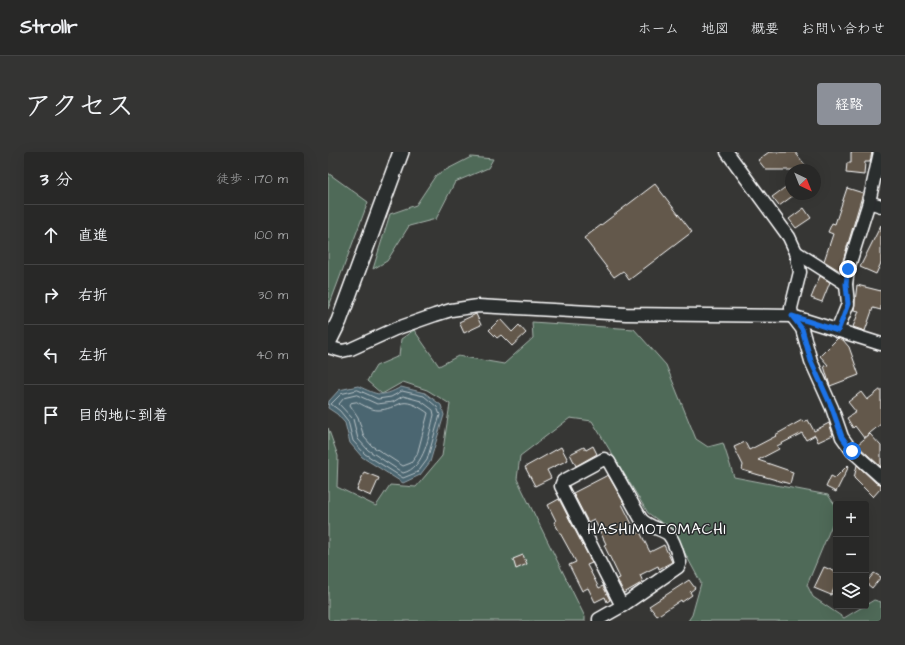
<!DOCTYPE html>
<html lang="ja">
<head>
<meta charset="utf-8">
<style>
	:root { --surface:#282827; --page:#343433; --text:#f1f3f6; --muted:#a5a6a7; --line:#444; --accent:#8c9099 }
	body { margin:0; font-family:"Architects Daughter","Klee One",sans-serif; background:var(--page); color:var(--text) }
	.controls { position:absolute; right:12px; bottom:12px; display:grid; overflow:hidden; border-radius:4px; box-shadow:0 4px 16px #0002 }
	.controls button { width:36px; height:36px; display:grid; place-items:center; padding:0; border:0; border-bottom:1px solid var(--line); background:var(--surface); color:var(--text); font:20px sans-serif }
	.compass { position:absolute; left:457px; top:12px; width:36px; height:36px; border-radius:50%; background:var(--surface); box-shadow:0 4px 16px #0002; rotate:137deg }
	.stop { position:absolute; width:12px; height:12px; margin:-9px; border:3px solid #1a73e8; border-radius:50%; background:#fff }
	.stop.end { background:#1a73e8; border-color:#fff; box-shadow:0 1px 4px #0008 }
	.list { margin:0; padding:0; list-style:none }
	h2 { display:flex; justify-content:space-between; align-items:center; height:52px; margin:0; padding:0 16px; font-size:17px }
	h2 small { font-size:13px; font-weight:400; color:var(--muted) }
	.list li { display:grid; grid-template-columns:26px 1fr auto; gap:12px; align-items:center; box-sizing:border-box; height:60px; padding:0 16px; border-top:1px solid var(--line) }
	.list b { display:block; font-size:15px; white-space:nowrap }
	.list em { font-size:13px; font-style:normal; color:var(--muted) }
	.icon { flex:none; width:22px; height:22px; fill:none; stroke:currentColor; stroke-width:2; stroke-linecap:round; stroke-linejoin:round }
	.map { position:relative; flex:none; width:553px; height:469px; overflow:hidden; border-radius:4px }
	header { display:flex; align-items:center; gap:24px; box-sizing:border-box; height:56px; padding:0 20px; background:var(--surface); border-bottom:1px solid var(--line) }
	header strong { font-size:19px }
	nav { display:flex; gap:22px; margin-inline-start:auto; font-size:14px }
	.intro { display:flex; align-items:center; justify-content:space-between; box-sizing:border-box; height:96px; padding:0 24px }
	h1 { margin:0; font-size:28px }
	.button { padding:10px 18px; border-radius:4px; background:var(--accent); color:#fff; font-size:14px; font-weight:700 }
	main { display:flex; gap:24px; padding:0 24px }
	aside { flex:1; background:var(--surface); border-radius:4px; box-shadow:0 4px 16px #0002 }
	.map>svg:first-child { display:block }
	.green { fill:#4f6a59; stroke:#a7b4ac }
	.water { fill:#4c6671; stroke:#94a3aa }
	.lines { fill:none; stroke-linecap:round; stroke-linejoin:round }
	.shore { stroke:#b7c2c6; stroke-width:1 }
	.building { fill:#64594c; stroke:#fff }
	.minor-casing { stroke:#fff; stroke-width:15 }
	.tertiary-casing { stroke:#fff; stroke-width:18 }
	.minor { stroke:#2a2d2e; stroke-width:12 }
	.tertiary { stroke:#2a2d2e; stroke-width:15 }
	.route { stroke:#1a73e8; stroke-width:5 }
	.labels { text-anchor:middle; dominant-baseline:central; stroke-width:3; stroke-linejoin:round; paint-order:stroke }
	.quarter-label { font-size:15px; letter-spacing:1px; fill:#fff; stroke:#2a2d2e }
</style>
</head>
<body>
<header>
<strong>Strollr</strong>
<nav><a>ホーム</a><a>地図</a><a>概要</a><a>お問い合わせ</a></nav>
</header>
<div class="intro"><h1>アクセス</h1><a class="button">経路</a></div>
<main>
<aside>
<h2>3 分<small>徒歩 · 170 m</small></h2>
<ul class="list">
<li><svg class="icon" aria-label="ahead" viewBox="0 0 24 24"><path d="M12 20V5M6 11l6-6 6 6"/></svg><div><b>直進</b></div><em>100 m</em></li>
<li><svg class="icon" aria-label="right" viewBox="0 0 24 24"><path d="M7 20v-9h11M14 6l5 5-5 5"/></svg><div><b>右折</b></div><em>30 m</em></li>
<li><svg class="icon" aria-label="left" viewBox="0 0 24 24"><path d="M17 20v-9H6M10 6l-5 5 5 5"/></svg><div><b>左折</b></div><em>40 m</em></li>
<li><svg class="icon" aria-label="arrive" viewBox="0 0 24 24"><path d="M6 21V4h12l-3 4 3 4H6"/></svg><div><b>目的地に到着</b></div></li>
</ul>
</aside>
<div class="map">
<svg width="553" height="469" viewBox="0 0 553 469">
	<rect width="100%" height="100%" fill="#363634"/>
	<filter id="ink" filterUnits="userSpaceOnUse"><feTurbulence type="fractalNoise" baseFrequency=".025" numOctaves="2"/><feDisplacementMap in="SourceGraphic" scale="8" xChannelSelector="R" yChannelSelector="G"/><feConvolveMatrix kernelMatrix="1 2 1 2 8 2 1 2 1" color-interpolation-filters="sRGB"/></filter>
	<g filter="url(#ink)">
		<g class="green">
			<path d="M143,5L165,7L160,16L127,30L108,67L81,74L59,109L45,117L62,62L88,53L108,23Z"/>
			<path d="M0,21L40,50L0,157Z"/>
			<path d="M204,170L306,177L338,213L368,287L380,295L395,291L406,325L500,343L508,354V363L479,433L485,445L516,466L546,448L553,450V469H360L364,463L373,431L345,379L320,361L264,269L242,266L192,304L189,327L257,465V469H0V276L10,304L9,335L48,354L62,333L88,335L114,304L122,252L99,238L75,230L54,242L39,229L48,214L71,204L73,187L86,178L111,214L130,204L176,212L205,186Z"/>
		</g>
		<path class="water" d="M30,234C50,243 53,246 73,235L97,241L113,253L116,263L102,310L92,323L75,331L34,305L22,291L17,271L9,262L0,256L1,249L11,238Z"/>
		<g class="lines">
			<g class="shore">
				<path d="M30,238L50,247L63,245L74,239L96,244L109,255L112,263L99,308L90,320L75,326L37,302L25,289L20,269L12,259L3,252L13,242Z"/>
				<path d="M29,243L49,252L65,250L75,244L93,249L105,258L106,263C101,282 97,316 75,321L40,298L30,287L25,267L11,252L16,246Z"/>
				<path d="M29,250C35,253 43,258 50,258C59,258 66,254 74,251C82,249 93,256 100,261L89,303L83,311L75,314L44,294L36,285L30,265L22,253L23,251Z"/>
			</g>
		</g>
		<g class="building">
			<path d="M441,0H467L481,18H438L430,8Z"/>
			<path d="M523,0H544L542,10H537L536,23L518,21L519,11H523Z"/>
			<path d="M327,32L364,80L301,128L295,119L286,125L256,86Z"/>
			<path d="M459,34L463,40V42L466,43L451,54L444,45Z"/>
			<path d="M519,36L535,41L512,119L496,109L505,82L500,80L504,71L507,72Z"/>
			<path d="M476,56L483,66L468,76L461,67Z"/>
			<path d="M553,73V111L548,122L532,115Z"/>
			<path d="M492,124L502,130L494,150L483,146Z"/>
			<path d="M529,133L553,139V158L545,156L537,179L525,175L531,159L526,158Z"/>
			<path d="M148,162L153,173L136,181L131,170Z"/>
			<path d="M172,167L184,180L191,173L198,181L184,194L173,183L169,186L161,178Z"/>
			<path d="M510,186L515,188L521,195L531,223L502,234L496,214L500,213L492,204Z"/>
			<path d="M553,237V272L536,286L527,274L525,276L519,266L528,260L520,250L533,240L539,248Z"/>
			<path d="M474,268L475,270L480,268L486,279L501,271L505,283L490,290L487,283L478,288L474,281L449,294L451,297L430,308L465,320L462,332L414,318L415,313L406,295L417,290L421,298L448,284L447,283Z"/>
			<path d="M542,282L553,294V315L529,293Z"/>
			<path d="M265,294L269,302L248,314L242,302L256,295L258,298Z"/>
			<path d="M233,295L240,308L219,318L223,326L207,334L197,315Z"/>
			<path d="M520,313L521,314L508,340L498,335L503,324L507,326Z"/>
			<path d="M529,313L548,331L553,332V336L545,345L526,326Z"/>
			<path d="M36,320L51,326L43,344L29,338Z"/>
			<path d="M280,323L296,351L294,352L309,382L312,380L322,400L336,393L344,410L331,417L330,414L312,423L315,430L296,441L289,427L292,426L276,393L278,392L266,367L260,370L245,341Z"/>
			<path d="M231,347L264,411L259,413L271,436L275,434L282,448L279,450L277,445L267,450L260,436L254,439L241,413L248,410L226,370L228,369L220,353Z"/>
			<path d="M195,403L199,412L188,417L185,407Z"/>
			<path d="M496,415L508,420V433L503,443L486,436Z"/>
			<path d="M546,421L553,425L544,436L538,431Z"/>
			<path d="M361,428L367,436L362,440L364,443L354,450L353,448L329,464L321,454Z"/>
		</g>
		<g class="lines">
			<g class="minor-casing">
				<g id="minor">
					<path d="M399,0L461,85L468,100L472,120L463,156L464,164L474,177L483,209L504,256L514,285L524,299L553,325"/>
					<path d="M541,50L553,54"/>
					<path d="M468,100L518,132"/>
					<path d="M509,179L520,152L518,132L520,117L541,50L552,0"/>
					<path d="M0,195L14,199L23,197L67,177L107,163L123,158L150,154L298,162L464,164L553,192"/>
					<path d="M271,469V467L294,454L350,415L352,410C349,401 347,390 341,383C335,377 321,376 313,367L281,310L276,307L235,329L233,334L294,454"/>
				</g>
			</g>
			<g class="tertiary-casing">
				<path id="tertiary" d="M0,191L11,169L73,0"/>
			</g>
			<use href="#minor" class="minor"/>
			<use href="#tertiary" class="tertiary"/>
		</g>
	</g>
	<g class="lines" filter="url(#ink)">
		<path class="route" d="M520,117L518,132L520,152L510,179L464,164L474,177L483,209L504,256L514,285L524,299"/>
	</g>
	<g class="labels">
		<g class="quarter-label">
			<text x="329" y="377">HASHIMOTOMACHI</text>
		</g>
	</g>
</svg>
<div class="controls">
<button>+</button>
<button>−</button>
<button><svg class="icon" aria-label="layers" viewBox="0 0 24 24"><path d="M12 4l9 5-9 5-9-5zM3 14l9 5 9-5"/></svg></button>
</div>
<svg class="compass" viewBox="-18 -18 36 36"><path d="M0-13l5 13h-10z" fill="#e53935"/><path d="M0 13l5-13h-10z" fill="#a5a6a7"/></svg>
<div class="stop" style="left:524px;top:299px"></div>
<div class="stop end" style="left:520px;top:117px"></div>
</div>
</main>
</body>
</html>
